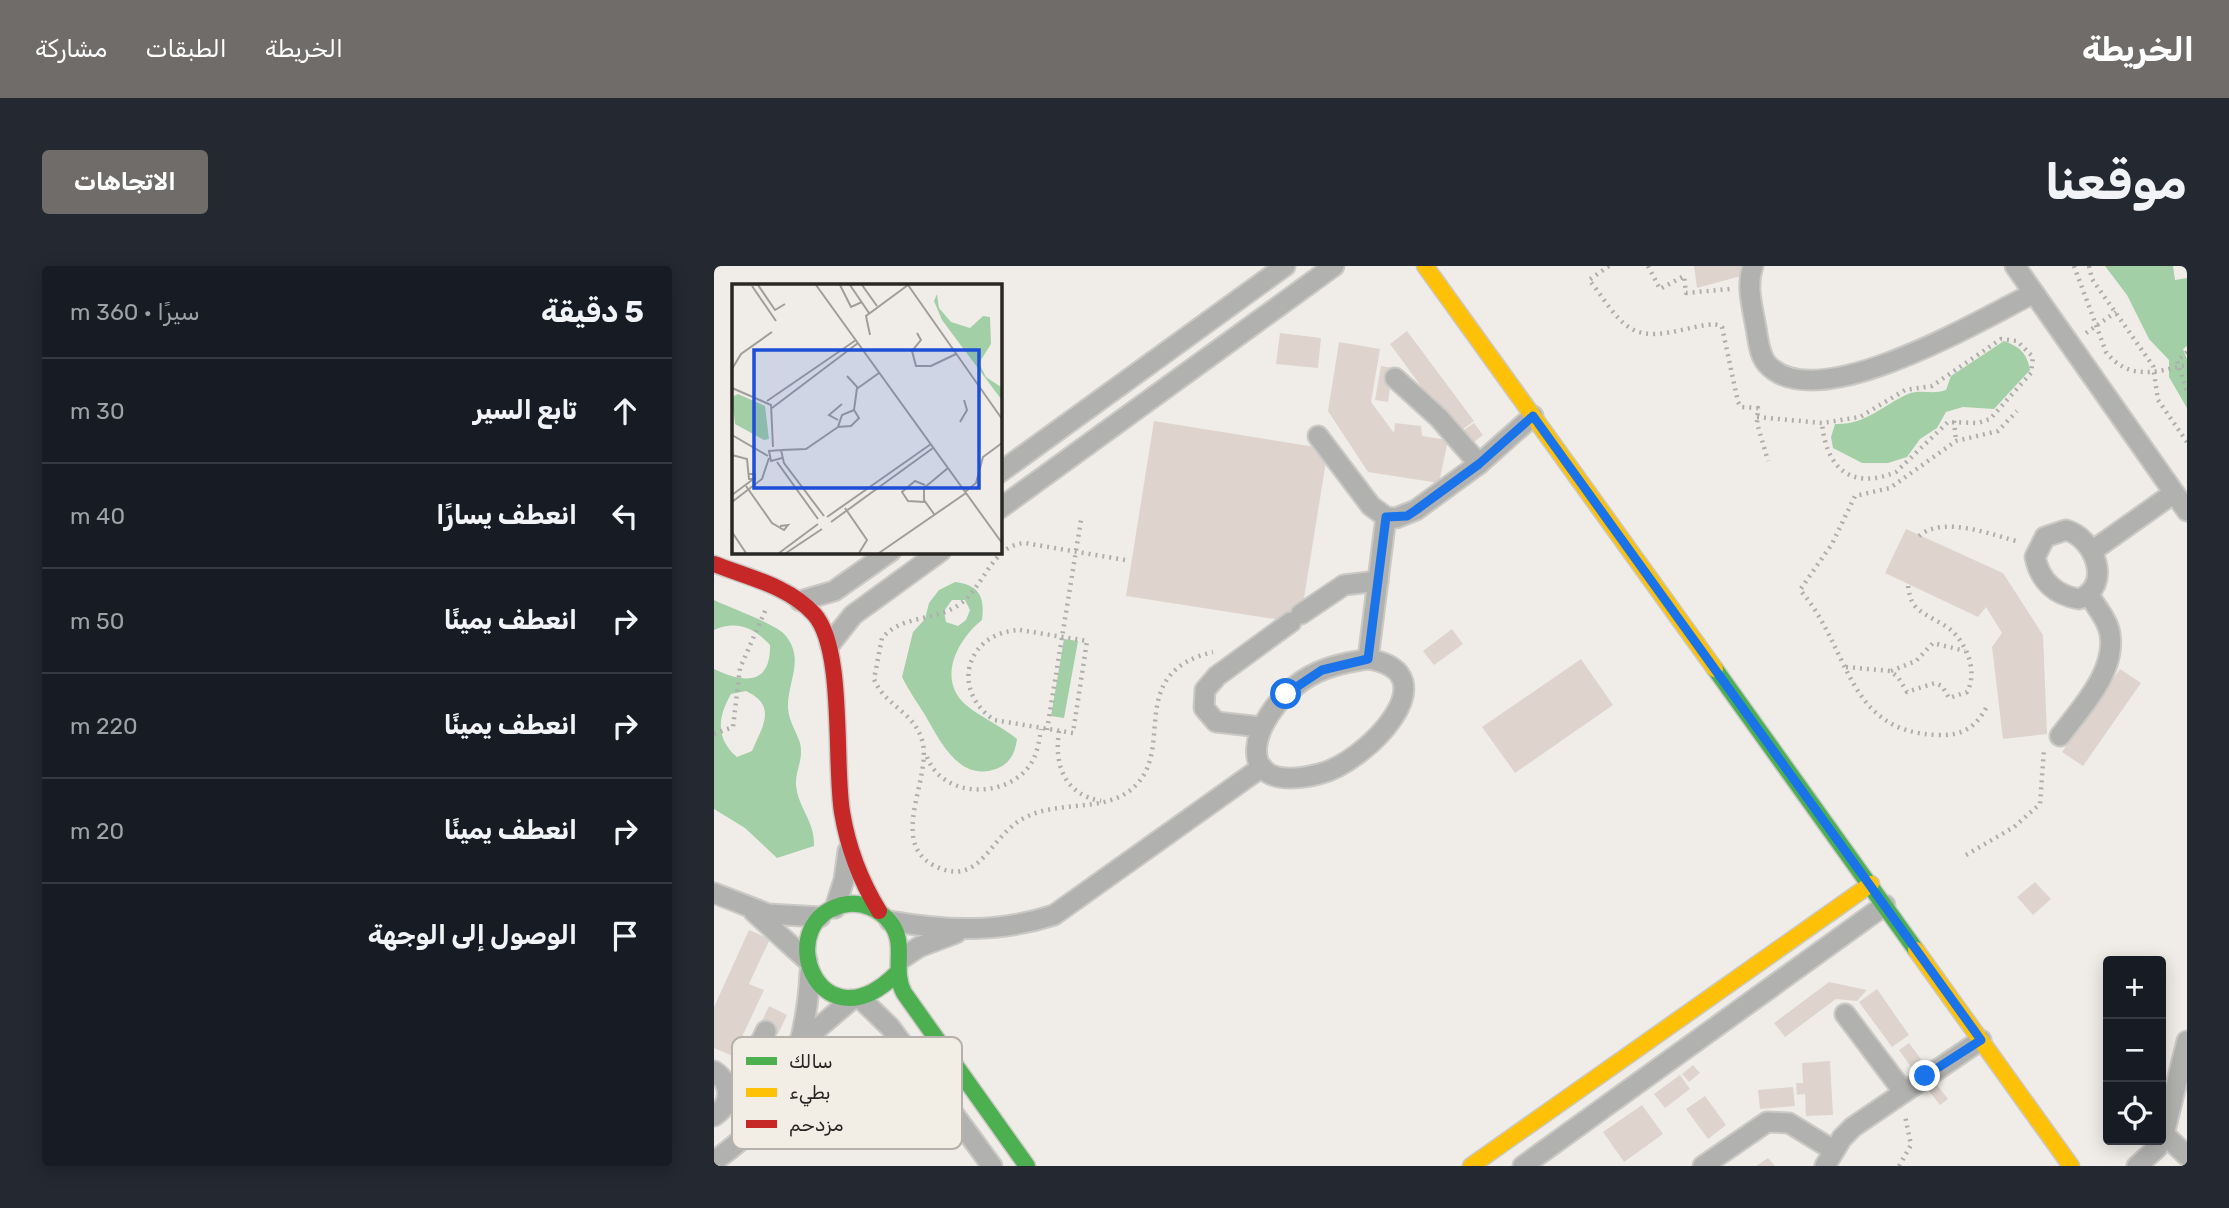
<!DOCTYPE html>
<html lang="ar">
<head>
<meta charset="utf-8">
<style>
	:root { --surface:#171b24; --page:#242831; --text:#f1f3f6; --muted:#9ea1a6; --line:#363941; --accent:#6f6c69 }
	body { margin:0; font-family:Rubik,"Noto Sans Arabic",sans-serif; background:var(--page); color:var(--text); direction:rtl }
	.controls { position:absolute; right:21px; bottom:21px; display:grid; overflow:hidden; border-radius:7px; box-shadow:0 4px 18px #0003 }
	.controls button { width:63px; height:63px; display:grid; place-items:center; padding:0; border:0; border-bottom:2px solid var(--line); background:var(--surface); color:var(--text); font:35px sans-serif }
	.stop { position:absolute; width:21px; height:21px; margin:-16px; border:5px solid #1a73e8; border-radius:50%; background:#fff }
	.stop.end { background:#1a73e8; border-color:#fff; box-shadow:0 2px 7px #0008 }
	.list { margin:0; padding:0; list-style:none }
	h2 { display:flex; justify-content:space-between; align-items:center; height:91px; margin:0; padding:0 28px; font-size:30px }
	h2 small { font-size:23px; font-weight:400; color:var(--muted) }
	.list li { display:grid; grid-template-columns:46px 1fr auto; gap:21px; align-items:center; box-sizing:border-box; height:105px; padding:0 28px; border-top:2px solid var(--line) }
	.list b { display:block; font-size:26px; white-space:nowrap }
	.list em { font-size:23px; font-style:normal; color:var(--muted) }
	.icon { flex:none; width:38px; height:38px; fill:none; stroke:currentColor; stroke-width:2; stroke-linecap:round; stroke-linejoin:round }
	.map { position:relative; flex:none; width:1473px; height:900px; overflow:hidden; direction:ltr; border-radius:7px }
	header { display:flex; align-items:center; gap:42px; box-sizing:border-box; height:98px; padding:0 35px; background:var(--accent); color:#fff }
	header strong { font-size:33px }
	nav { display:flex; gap:38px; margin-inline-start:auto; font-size:24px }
	.intro { display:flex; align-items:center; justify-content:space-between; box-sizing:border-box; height:168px; padding:0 42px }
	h1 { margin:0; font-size:49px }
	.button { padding:18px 32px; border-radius:7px; background:var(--accent); color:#fff; font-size:24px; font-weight:700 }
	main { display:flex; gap:42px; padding:0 42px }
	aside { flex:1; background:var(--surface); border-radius:7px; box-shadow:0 4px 18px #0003 }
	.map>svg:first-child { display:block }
	.water { fill:#a2cfa6; fill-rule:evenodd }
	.building { fill:#ded4cd }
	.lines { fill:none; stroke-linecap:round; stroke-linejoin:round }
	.street-casing { stroke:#cbc9c6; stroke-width:23 }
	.fast-casing { stroke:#cbc9c6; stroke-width:19 }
	.slow-casing { stroke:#cbc9c6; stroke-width:19 }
	.jam-casing { stroke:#cbc9c6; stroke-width:19 }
	.path { stroke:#afaeac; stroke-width:4.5; stroke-dasharray:2 5; stroke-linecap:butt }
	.street { stroke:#b1b2af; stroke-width:19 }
	.fast { stroke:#4caf50; stroke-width:16 }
	.slow { stroke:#ffc107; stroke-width:16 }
	.jam { stroke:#c62828; stroke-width:16 }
	.route { stroke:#1a73e8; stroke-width:9 }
	.inset-road { fill:none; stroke:#a09e9a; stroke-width:2 }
	.view { fill:#1d4ed8; fill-opacity:0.15; stroke:#1d4ed8; stroke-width:3.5 }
	.inset-edge { fill:none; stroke:#292724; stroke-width:3.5 }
	.key { fill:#f3eee5; stroke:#b6b2ab; stroke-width:2 }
	.key-label { font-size:19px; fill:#292724 }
</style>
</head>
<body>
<header>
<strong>الخريطة</strong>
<nav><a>الخريطة</a><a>الطبقات</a><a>مشاركة</a></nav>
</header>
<div class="intro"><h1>موقعنا</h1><a class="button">الاتجاهات</a></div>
<main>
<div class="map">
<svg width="1473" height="900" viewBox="0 0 1473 900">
	<rect width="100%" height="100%" fill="#f0ede8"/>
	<g class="water">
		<path d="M1391,0H1459L1461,14L1473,12V80L1469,83L1473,93V142L1455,111V94L1435,73L1413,29Z"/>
		<path d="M1290,75C1306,81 1313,87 1316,104L1280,143L1249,141L1232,146L1223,162L1206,173L1193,191L1174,197H1148L1119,182L1117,171L1121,158C1152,159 1167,140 1194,128C1207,123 1219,129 1232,124L1237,110Z"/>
		<path d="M241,316C265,319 271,330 268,354C244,373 222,413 252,439C268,452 287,460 303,473C301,487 296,498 282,503C245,516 226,475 211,449C203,436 195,425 188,411L199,366L211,353L215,337L225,324ZM238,334H251L256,344L252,354L244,360L232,356L230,345Z"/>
		<path d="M0,334C16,342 63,358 72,370C91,394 73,416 74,442C75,456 82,464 86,477C90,493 81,505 82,519C84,542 101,555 100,580L63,592L31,562L0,543V403C29,417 57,420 56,379C40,362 23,354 0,364ZM32,425C64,440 48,461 38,485L23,491C2,473 3,452 17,428Z"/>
		<path d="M350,373L364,375L350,452L337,450Z"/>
	</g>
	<g class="building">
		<path d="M980,0H1027V10L983,22Z"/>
		<path d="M693,65L760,155L742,168L676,78Z"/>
		<path d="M566,67L607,72L604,102L562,98Z"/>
		<path d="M625,76L666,83L657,136L680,167L681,157L707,160L708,170L734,174L725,217L654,206L614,145Z"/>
		<path d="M667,100L679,102L674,136L661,134Z"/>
		<path d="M440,155L614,183L586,357L412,330Z"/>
		<path d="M760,157L769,169L757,178L747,166Z"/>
		<path d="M1192,263L1289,307L1329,369L1333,468L1289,473L1278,381L1288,367L1272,341L1264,351L1171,307Z"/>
		<path d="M738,363L749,378L720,399L709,385Z"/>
		<path d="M867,393L899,439L801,507L768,461Z"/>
		<path d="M1406,403L1427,417L1369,500L1348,486Z"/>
		<path d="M1321,616L1337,633L1319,649L1303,631Z"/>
		<path d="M35,664L56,673L35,718L50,724L19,790L0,782V741Z"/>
		<path d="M1115,716L1153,724L1143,735L1122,733L1071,771L1060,757Z"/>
		<path d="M1163,723L1195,769L1178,781L1145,736Z"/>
		<path d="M55,740L73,749L64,768L46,759Z"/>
		<path d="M1195,777L1207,793L1197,801L1185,784Z"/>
		<path d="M1116,795L1119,849L1092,850L1091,828L1083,829L1082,817H1089L1088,797Z"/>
		<path d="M979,799L986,807L975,816L968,808Z"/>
		<path d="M966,809L976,823L951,842L940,828Z"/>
		<path d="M1223,819L1234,833L1226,839L1215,825Z"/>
		<path d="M1079,821L1081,840L1046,843L1044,824Z"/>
		<path d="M991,830L1012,859L994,873L972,843Z"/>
		<path d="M928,839L949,868L910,896L889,866Z"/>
		<path d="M1054,892L1061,900H1042Z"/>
	</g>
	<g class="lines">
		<g class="street-casing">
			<g id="street">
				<path d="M1039,0C1031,21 1040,46 1043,68C1045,79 1046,90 1053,98C1102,153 1269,52 1320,27"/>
				<path d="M1301,0L1473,245"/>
				<path d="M681,112L725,152L765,198"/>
				<path d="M604,170L657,240L672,251L682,252L702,244L765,198L819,150"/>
				<path d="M285,207L571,0"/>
				<path d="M285,243L620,0"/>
				<path d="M1352,264C1381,272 1399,320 1365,333C1341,329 1326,315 1321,291L1331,271Z"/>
				<path d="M1378,285L1460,227"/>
				<path d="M86,335L120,325L177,285"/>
				<path d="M587,348L630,319L664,315"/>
				<path d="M116,378L139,349L227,285"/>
				<path d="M654,393C739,407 652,497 605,508C513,531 536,451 588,415C608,401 630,397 654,393Z"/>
				<path d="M654,393L672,251"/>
				<path d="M547,461L502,456L490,442L491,424L503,410L577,356"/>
				<path d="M1346,470C1367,442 1402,406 1396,368C1394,354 1382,341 1375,329"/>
				<path d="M0,627L54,648L106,651"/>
				<path d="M121,642L130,614L134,585"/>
				<path d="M40,646L93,694"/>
				<path d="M176,655C233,665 285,667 340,649L548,501"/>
				<path d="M187,693L205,681L242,667"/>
				<path d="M147,733L176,761L278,900"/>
				<path d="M1131,748L1189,825"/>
				<path d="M89,775L137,734"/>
				<path d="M0,805C18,817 18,838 0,850"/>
				<path d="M14,828L30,810L52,765"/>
				<path d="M1450,868L1473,890"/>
				<path d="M0,895C69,848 92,787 96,706"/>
				<path d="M809,900L1171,639"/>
				<path d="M989,900L1053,856L1075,857L1119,884"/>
				<path d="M1111,900L1128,872L1139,861L1267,774"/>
				<path d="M1423,900L1443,882L1450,868L1473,775"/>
			</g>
		</g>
		<g class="fast-casing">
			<g id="fast">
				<path d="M1001,403L1202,684"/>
				<path d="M182,708C103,786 54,650 134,638C150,636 166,644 176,656C194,679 177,703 190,727L313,900"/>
			</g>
		</g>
		<g class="slow-casing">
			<g id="slow">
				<path d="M711,0L1001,403"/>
				<path d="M1202,684L1357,900"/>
				<path d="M757,900L1157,618"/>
			</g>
		</g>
		<g class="jam-casing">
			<path id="jam" d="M0,298C33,311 75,320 100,348C131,382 120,496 128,546C134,582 146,614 165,645"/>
		</g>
		<g class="path">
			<path d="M895,0L875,14C888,29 901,54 918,63C945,79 995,50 1008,61L1024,136L1027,141L1044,142L1043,157L1054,195"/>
			<path d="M934,0L946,23L970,10L972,27L1016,23"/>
			<path d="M1360,0L1392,86C1415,115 1441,106 1473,99"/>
			<path d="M1375,0L1378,13L1439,100L1444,134L1473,176"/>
			<path d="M1372,67L1402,46"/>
			<path d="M1473,86L1463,95L1473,126"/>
			<path d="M1043,151L1108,157L1146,151L1191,124L1218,120L1287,73L1303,75L1319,91L1317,107L1276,153L1264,157L1234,156L1182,206C1136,225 1112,201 1108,157"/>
			<path d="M1240,155L1242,175"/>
			<path d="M1205,270C1229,249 1278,269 1306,276"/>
			<path d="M411,294L311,277C278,279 270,321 246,338C221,356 189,348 168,372L160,413C170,439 200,446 208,474C219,511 174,574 219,599C260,621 272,583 296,562C334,527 391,553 423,518C460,478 412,407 499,386"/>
			<path d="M306,364L373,375L359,467L280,454C235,423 253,366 306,364Z"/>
			<path d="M1132,401L1176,405L1184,411L1193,426L1221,417L1228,420L1235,432L1253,426C1264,406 1253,379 1238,365C1227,355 1211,351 1201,340C1196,334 1195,327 1194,319"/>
			<path d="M1177,405L1202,395L1219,377L1251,385"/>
			<path d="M1272,442C1262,461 1248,470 1225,469C1131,467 1137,382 1086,324L1118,278L1141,230L1176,222L1242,175L1284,165L1303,145"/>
			<path d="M333,464L367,254"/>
			<path d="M345,465C340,499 350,528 387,535"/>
			<path d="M0,468L19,461L26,402L52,343"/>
			<path d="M213,491C228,531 287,533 313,503C323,491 325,477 327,463"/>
			<path d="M1252,589L1300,561L1326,538L1330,483"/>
			<path d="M1185,900L1197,879L1191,850"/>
		</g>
		<use href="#street" class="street"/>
		<use href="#fast" class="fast"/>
		<use href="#slow" class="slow"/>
		<use href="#jam" class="jam"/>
	</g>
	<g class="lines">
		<path class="route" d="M572,428L608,404L654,393L672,251L693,250L702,244L765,198L819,150L1267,774L1211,810"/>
	</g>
	<g transform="translate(18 18)">
		<rect width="270" height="270" fill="#f0ede8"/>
		<path d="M205,10L207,24L219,38L238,44L251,32L258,33L259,60L247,79L254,93L269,103V115L210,36L202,17ZM6,110L33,122L37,155L32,156L3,140L0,113Z" fill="#a2cfa6"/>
		<path class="inset-road" d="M26,1L43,26L53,20M84,1L270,259M108,1L119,23L130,18M118,1L137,29M130,1L145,22M176,1L270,135M20,2L44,37M185,49L189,56L180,67L184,82H199L224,70M138,51L134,32L176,1M0,85L9,70L40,48M115,92L126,104L147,89M0,104L39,121L41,163M35,117L124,56M40,124L126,59M122,126L110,131L106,143L119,142L127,134L122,126L125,104M106,136L97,131L110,120M228,138L235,126L232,116M0,151L36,172M49,166L74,165L106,143M0,171L15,175L17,195H23V190H17M50,174L39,177L37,167L49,166L52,179L92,232M45,178L86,235M14,202L40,239L52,246L56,241L48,242M233,208L244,199L251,173L270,159M0,211L20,196M0,218L30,195L37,174M193,218L176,217L170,208L183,197L193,201M113,224L135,256L127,269M202,230L192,216V204L216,184M95,233L199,160M99,238L201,164M0,248L14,269M47,269L86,240M54,269L90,245M147,269L234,209"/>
		<path class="view" d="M22,66H247V204H22Z"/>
		<rect width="270" height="270" class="inset-edge"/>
	</g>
	<rect x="18" y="771" width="230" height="112" rx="10" class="key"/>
	<rect x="32" y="791" width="31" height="8" fill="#4caf50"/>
	<rect x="32" y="822" width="31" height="9" fill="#ffc107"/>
	<rect x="32" y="854" width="31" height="8" fill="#c62828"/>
	<g class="key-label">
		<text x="75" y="802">سالك</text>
		<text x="75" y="833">بطيء</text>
		<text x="75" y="865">مزدحم</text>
	</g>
</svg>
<div class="controls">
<button>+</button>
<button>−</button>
<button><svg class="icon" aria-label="locate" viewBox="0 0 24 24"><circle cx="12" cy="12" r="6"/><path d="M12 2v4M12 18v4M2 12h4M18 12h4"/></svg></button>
</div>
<div class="stop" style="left:572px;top:428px"></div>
<div class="stop end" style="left:1211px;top:810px"></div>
</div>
<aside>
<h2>5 دقيقة<small>سيرًا · 360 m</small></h2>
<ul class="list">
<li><svg class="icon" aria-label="ahead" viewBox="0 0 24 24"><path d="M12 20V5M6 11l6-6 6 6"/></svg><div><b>تابع السير</b></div><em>30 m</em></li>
<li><svg class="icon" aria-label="left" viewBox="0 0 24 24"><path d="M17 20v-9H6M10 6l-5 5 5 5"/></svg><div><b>انعطف يسارًا</b></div><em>40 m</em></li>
<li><svg class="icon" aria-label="right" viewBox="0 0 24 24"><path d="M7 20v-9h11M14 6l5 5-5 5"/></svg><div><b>انعطف يمينًا</b></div><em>50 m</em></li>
<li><svg class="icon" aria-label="right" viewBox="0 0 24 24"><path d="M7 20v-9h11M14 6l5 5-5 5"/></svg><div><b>انعطف يمينًا</b></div><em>220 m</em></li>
<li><svg class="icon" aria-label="right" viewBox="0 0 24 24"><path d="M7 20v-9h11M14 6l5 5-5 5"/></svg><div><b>انعطف يمينًا</b></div><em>20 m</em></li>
<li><svg class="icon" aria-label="arrive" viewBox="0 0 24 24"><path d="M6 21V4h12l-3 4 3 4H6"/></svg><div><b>الوصول إلى الوجهة</b></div></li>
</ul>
</aside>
</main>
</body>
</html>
